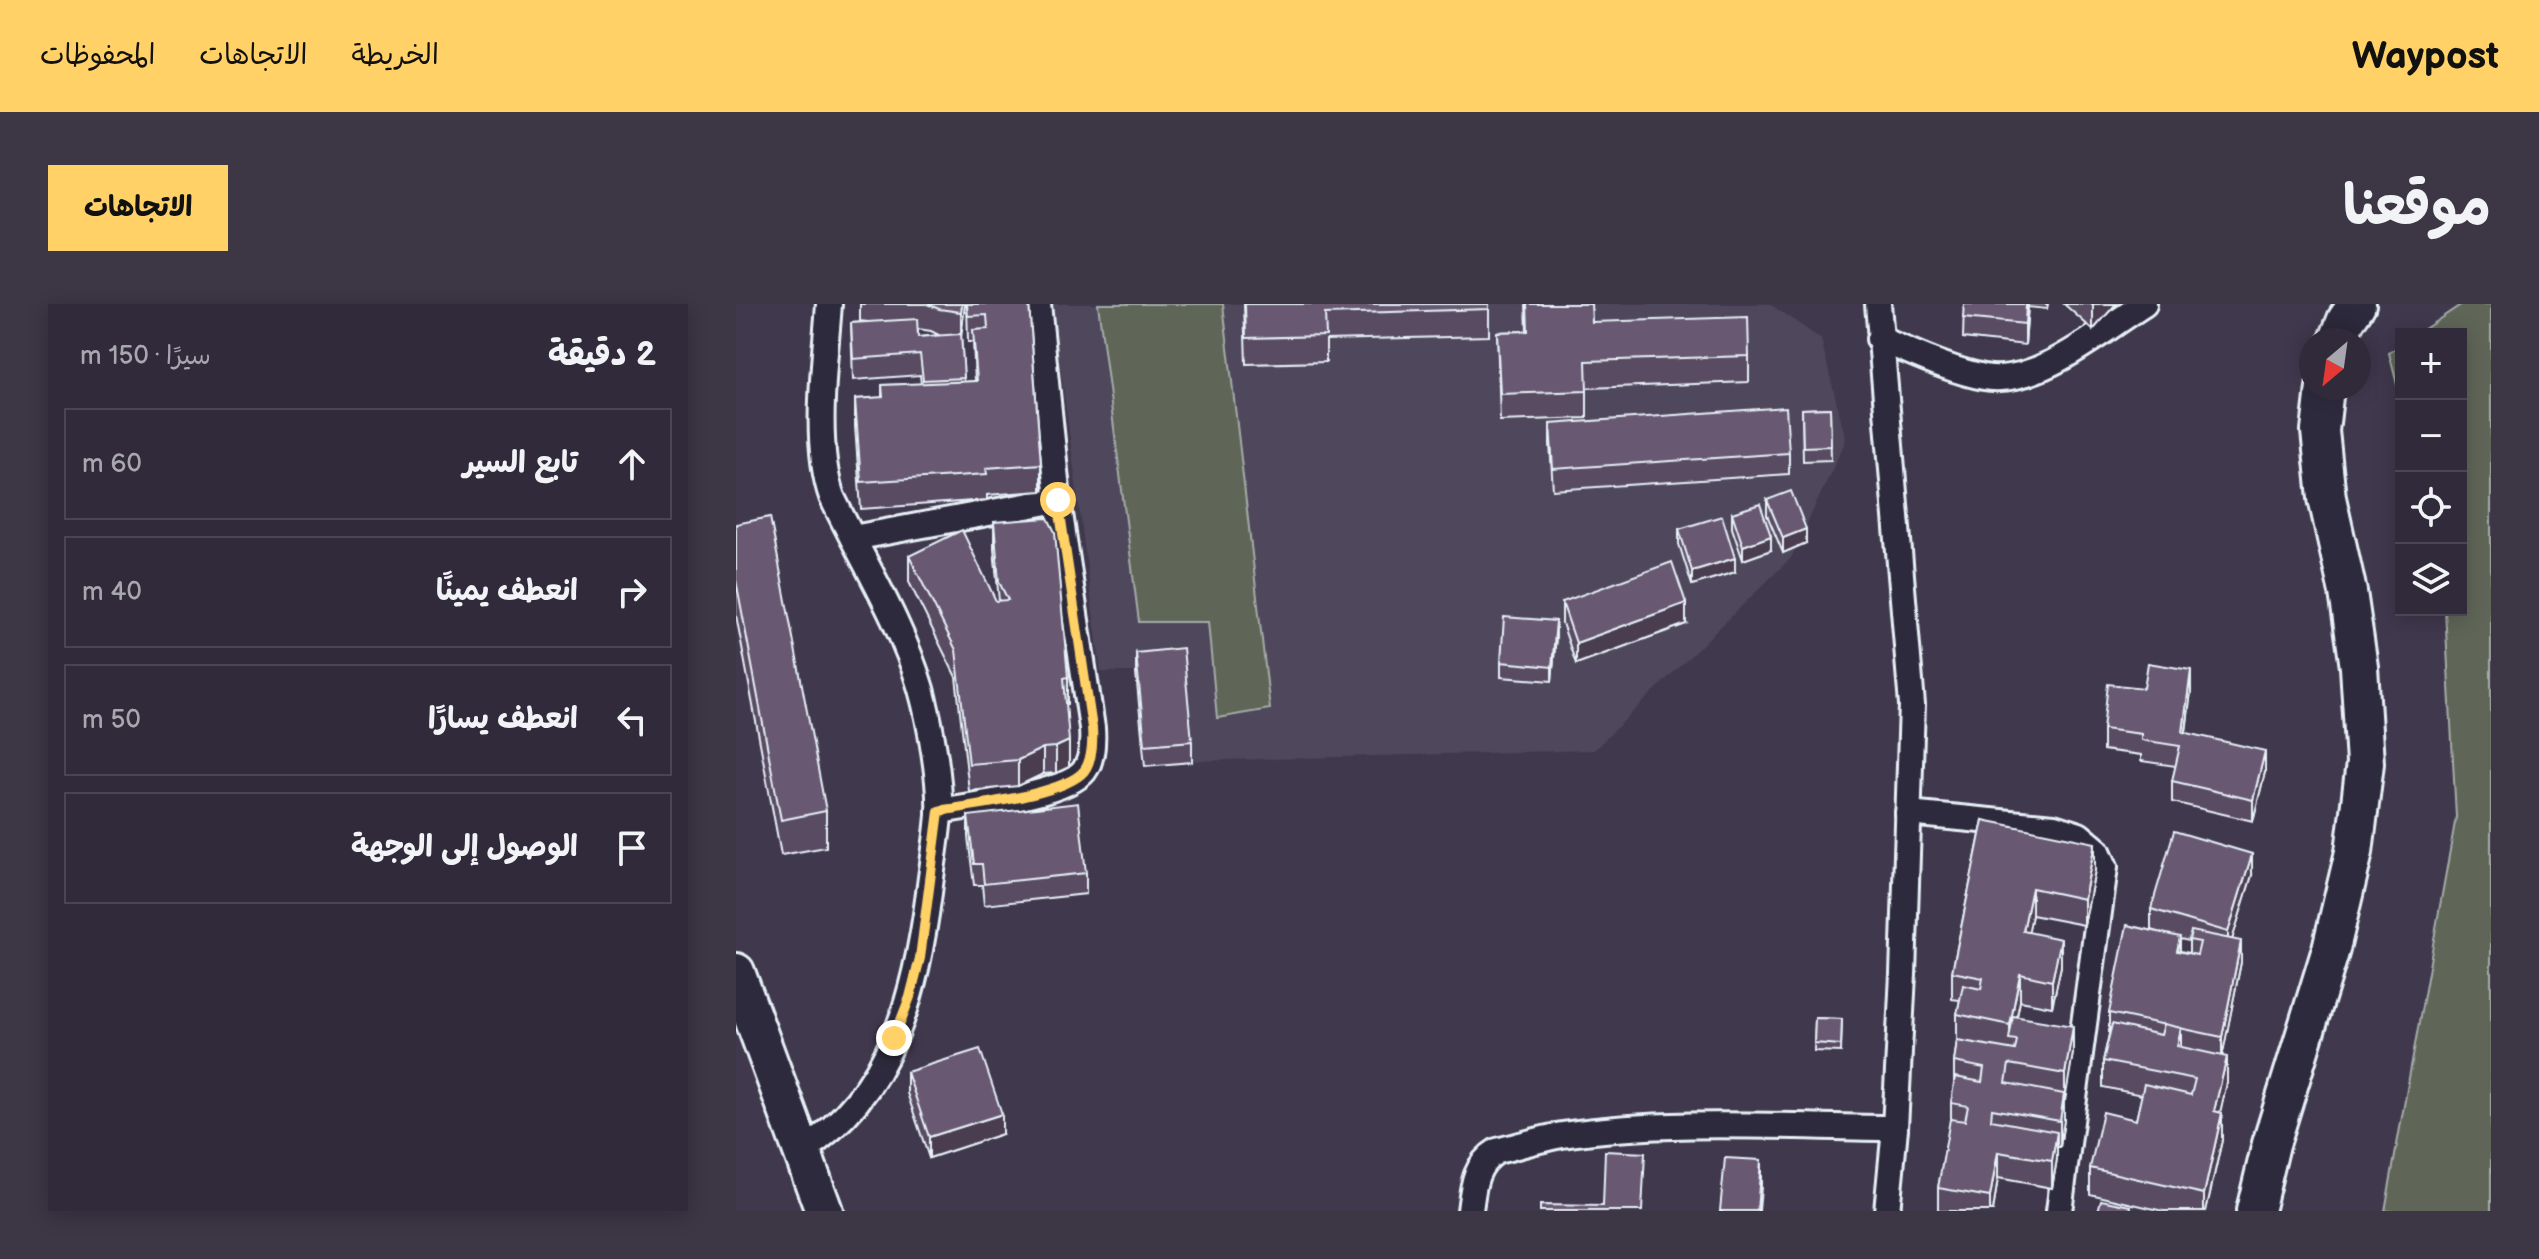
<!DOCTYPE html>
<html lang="ar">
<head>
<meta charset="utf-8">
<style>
	:root { --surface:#302a3a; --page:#3c3645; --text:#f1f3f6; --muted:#a8a7af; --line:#4b4654; --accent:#ffd166 }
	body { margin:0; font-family:"Balsamiq Sans","Playpen Sans Arabic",sans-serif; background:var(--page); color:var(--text); direction:rtl }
	.controls { position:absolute; right:24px; top:24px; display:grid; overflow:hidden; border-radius:0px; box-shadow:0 4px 20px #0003 }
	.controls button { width:72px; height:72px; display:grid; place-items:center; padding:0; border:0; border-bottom:2px solid var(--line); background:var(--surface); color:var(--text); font:40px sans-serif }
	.compass { position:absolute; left:1563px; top:24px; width:72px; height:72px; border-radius:50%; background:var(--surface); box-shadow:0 4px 20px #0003; rotate:209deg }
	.stop { position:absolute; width:24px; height:24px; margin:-18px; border:6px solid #ffd166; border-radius:50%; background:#fff }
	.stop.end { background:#ffd166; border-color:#fff; box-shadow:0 2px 8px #0008 }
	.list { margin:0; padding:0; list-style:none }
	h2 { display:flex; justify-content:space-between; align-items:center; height:104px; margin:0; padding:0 32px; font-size:34px }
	h2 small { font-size:26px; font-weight:400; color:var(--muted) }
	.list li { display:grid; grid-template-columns:52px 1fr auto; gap:24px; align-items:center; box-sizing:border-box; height:112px; margin:0 16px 16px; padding:0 16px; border:2px solid var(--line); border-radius:0px }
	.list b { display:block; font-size:30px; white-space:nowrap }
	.list em { font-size:26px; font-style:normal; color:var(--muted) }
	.icon { flex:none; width:44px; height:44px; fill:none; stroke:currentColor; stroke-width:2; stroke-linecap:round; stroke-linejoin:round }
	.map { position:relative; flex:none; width:1755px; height:907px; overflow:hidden; direction:ltr; border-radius:0px }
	header { display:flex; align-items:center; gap:48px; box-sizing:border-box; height:112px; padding:0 40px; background:var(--accent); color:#111 }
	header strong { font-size:38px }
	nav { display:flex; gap:44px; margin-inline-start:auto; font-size:28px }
	.intro { display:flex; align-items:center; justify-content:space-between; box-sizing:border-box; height:192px; padding:0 48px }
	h1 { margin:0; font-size:56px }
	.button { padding:20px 36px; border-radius:0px; background:var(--accent); color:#111; font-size:28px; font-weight:700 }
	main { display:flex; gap:48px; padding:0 48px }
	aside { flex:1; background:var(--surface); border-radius:0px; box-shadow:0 4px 20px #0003 }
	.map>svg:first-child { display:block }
	.built { fill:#4f465b }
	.green { fill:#5f6659; stroke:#a4aca8; stroke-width:2 }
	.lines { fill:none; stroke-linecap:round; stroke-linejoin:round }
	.minor-casing { stroke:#e8f1f8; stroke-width:30 }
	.primary-casing { stroke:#e8f1f8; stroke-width:42 }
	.minor { stroke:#2f2a3d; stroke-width:24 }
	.primary { stroke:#2f2a3d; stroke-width:36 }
	.wall { fill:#594c62; stroke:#e8f1f8; stroke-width:2; fill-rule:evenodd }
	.shaded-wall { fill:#493e50; stroke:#e8f1f8; stroke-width:2 }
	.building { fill:#685872; stroke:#e8f1f8; stroke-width:2 }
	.route { stroke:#ffd166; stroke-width:10 }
</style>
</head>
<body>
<header>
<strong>Waypost</strong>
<nav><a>الخريطة</a><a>الاتجاهات</a><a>المحفوظات</a></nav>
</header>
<div class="intro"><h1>موقعنا</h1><a class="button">الاتجاهات</a></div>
<main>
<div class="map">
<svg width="1755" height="907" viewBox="0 0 1755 907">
	<rect width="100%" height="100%" fill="#40384d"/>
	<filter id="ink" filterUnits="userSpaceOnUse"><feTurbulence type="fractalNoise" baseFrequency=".0125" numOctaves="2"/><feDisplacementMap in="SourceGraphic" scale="16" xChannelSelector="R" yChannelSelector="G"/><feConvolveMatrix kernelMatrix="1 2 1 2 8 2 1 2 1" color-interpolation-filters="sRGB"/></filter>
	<g filter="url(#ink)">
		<path class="built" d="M316,0H1034L1085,35L1110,136L1055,254L858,446L458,457L447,368H365Z"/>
		<g class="green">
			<path d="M362,0H487L534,405L481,414L472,318H403Z"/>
			<path d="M1726,0H1755V907H1649L1720,513L1709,306H1725V30H1681Z"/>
			<path d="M1665,41V96L1653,49Z"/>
		</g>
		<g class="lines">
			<g class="minor-casing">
				<g id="minor">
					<path d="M1142,0L1176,401L1167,670L1159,824L1151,907"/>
					<path d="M1143,35C1176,48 1212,66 1248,73C1301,83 1365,27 1408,0"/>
					<path d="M117,234L322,196"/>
					<path d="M203,507C235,501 329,491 348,467C357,455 357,438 356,424L322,196L302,0"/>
					<path d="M1172,509L1318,523L1343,531L1362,547L1369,563L1323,907"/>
					<path d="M67,846C157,788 180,688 193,589C196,563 201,537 203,511C205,478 194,417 185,385C165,317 126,256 96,193C77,139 89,57 93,0"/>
					<path d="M734,907C737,883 738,861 761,847C782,842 804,835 826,831C933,815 1051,823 1159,824"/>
				</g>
			</g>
			<g class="primary-casing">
				<g id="primary">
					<path d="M1602,36L1610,16L1621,0"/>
					<path d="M0,668L88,907"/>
					<path d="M1519,907L1535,840L1595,645L1618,548L1629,459L1623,363L1612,288L1591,194L1584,127L1589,84"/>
				</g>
			</g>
			<use href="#minor" class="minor"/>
			<use href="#primary" class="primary"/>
		</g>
		<g class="wall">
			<path d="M124,0H229L225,32L228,78L239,77L237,38H232L231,0H293L305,160V187L251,191V196L125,205L119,122V95L146,94V81L185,80L184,71L117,76L115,19L132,18L124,17ZM182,25L195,27L203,31L182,33Z"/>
			<path d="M508,0H753V32L590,36V58L510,60Z"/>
			<path d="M790,0H855L856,18L1013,52V78L851,84V114L764,117L761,28L791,27Z"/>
			<path d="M1228,0H1312L1311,5L1292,3L1289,41L1227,34Z"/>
			<path d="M1328,0H1380L1357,26Z"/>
			<path d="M1094,104L1095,156L1067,157L1066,105Z"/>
			<path d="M814,120L1053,149V170L817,186L814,140Z"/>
			<path d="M1031,196L1070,239L1047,249L1031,211Z"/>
			<path d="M996,209L1035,246L1007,256L996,224Z"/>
			<path d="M258,218L332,373V400H330L333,463L320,469L307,470L282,482L233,487L220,373L173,278V252L260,297H263L258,245Z"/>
			<path d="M0,220L90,507V543L45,551L0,311Z"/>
			<path d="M943,225L999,268L956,281L943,240Z"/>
			<path d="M826,298L950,320L840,360L826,319Z"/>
			<path d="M820,332L816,377L765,373V358Z"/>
			<path d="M400,349L456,437V458L409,462L400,369Z"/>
			<path d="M1408,384L1455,387L1450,429L1529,468L1517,517L1436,498V477L1440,462L1405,457V451L1367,446V425Z"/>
			<path d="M232,512L350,569V590L248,601L246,581H238L232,533Z"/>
			<path d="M1247,516L1359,566L1348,621L1296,611L1292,628L1325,662L1316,703L1284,697L1281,712L1337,749L1328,796V816L1324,843H1321V855L1316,884L1262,874L1257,907H1202V884L1215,815V799L1218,783V758L1221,736V710L1224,696L1216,695V668Z"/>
			<path d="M1516,571L1496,635L1505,658L1486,752L1491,779L1484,808L1486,836L1470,907H1427L1354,890V864L1400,816L1406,791L1367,783V757L1373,730V709L1424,629L1415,626V605ZM1444,635L1453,637V649L1444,647Z"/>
			<path d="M1079,714L1106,715L1105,748L1078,747Z"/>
			<path d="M171,768L266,830L193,854L171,789Z"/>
		</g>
		<g class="shaded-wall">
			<path d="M226,0H229L225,34V8Z"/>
			<path d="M1290,0H1292L1289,41V20Z"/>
			<path d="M1357,0H1380L1357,26Z"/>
			<path d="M1070,225V239L1047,249V234Z"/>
			<path d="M1035,232V246L1007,256V242Z"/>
			<path d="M999,254V268L956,281V267Z"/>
			<path d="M950,299V320L840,360V339Z"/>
			<path d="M820,317V332L816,377V363Z"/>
			<path d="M1455,366V387L1447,449V428Z"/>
			<path d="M333,437V463L320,469V443Z"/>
			<path d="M307,444V470L282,482V456Z"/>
			<path d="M1529,447V468L1517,517V496Z"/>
			<path d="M1359,539V566L1348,621V595Z"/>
			<path d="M1516,550V571L1492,649V628Z"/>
			<path d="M1296,584V611L1287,654V627Z"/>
			<path d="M1325,635V662L1316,703V677Z"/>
			<path d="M1505,637V658L1486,754V733Z"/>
			<path d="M1284,670V697L1276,735H1274V721Z"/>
			<path d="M1337,722V749L1329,797V770Z"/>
			<path d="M1445,724V751L1441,742Z"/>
			<path d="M1491,753V779L1478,834V807Z"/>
			<path d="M1328,790V816L1324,843V817Z"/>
			<path d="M1486,809V836L1470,907H1468V890Z"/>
			<path d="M266,810V830L193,854V833Z"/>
			<path d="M1321,828V855L1316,884V857Z"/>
			<path d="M1262,848V874L1257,907H1254V893Z"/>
			<path d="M1025,856V883L1023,907H1021Z"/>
		</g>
		<g class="building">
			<path d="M191,0H226L225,8L203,5Z"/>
			<path d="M231,0H293L305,160L250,164L251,170L125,178L119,95L147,93L146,81L241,77L237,26L252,25L251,11L232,12Z"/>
			<path d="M509,0H753V5L589,10L590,32L510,34Z"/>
			<path d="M791,0H855L856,18L1012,13L1013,52L850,57L851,87L764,90L761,28L792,27Z"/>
			<path d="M1228,0H1290L1289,20L1227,14Z"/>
			<path d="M181,15L182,33L225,30L228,74L187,76L184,50L117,55L115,19Z"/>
			<path d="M1050,103L1053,149L817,165L814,120Z"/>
			<path d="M1094,104L1095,142L1067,143L1066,105Z"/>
			<path d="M1055,187L1070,225L1047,234L1031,196Z"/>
			<path d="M1024,200L1035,232L1007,242L996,209Z"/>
			<path d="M986,212L999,254L956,267L943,225Z"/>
			<path d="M34,213L90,507L45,516L0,276V220Z"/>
			<path d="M312,214L319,228L332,373L328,374L333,437L320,443L307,444L282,456L233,460L220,346L173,252L226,226L260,297L272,296L263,278L258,218Z"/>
			<path d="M936,258L950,299L840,339L826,298Z"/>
			<path d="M768,313L820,317L816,363L765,358Z"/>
			<path d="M447,344L456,437L409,441L400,349Z"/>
			<path d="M1412,359L1455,366L1447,428L1529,447L1517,496L1436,477L1444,442L1405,436V430L1367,425L1372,380L1408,384Z"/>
			<path d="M342,499L350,569L248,580L246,560H238L232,512Z"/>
			<path d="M1247,516L1359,539L1348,595L1296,584L1287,627L1325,635L1316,677L1284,670L1274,721L1221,710L1227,681L1245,685L1247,674L1216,668Z"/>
			<path d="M1438,527L1516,550L1492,628L1415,605Z"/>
			<path d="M1391,621L1444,633L1441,647L1461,651L1464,638L1453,636L1455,627L1505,637L1486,733L1373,709Z"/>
			<path d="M1277,712L1337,722L1329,770L1273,760L1270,779L1328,790L1324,817L1256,805L1255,816L1321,828L1316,857L1262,848L1254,893L1202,884L1214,815L1229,817L1232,802L1215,799L1219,773L1246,778L1248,764L1218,758L1221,736L1279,746L1281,736L1273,735Z"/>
			<path d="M1079,714L1106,715L1105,741L1078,739Z"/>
			<path d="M1376,720L1425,731L1428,720L1445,724L1441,742L1491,753L1478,807L1486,809L1468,890L1354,864L1367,808L1400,816L1408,780L1455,791L1459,775L1367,757Z"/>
			<path d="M244,745L266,810L193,833L171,768Z"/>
			<path d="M869,847L909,849L906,907H804V901L867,902Z"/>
			<path d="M989,854L1025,856L1021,907H984Z"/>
			<path d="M1365,896L1395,902L1394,907H1362Z"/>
		</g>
	</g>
	<g class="lines" filter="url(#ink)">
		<path class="route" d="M158,734L174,693L184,654L203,507C236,501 328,491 348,467C357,455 357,438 356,424L322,196"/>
	</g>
</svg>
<div class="controls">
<button>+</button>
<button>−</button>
<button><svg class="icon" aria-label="locate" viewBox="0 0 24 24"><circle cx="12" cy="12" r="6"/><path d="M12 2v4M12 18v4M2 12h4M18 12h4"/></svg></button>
<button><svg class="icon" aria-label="layers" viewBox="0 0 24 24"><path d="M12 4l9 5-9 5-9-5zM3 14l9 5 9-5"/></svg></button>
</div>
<svg class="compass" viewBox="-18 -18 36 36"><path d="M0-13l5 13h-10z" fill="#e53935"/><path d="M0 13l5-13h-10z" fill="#a8a7af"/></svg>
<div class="stop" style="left:322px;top:196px"></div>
<div class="stop end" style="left:158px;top:734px"></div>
</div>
<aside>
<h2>2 دقيقة<small>سيرًا · 150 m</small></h2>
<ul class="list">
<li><svg class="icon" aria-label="ahead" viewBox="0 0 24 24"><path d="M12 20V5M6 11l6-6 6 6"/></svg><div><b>تابع السير</b></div><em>60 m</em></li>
<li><svg class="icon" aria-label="right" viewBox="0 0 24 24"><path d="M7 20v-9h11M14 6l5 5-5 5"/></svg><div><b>انعطف يمينًا</b></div><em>40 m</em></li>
<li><svg class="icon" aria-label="left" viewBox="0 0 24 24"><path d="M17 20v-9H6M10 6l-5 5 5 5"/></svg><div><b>انعطف يسارًا</b></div><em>50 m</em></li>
<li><svg class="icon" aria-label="arrive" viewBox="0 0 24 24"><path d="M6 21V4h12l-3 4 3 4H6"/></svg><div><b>الوصول إلى الوجهة</b></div></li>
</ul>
</aside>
</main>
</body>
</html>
